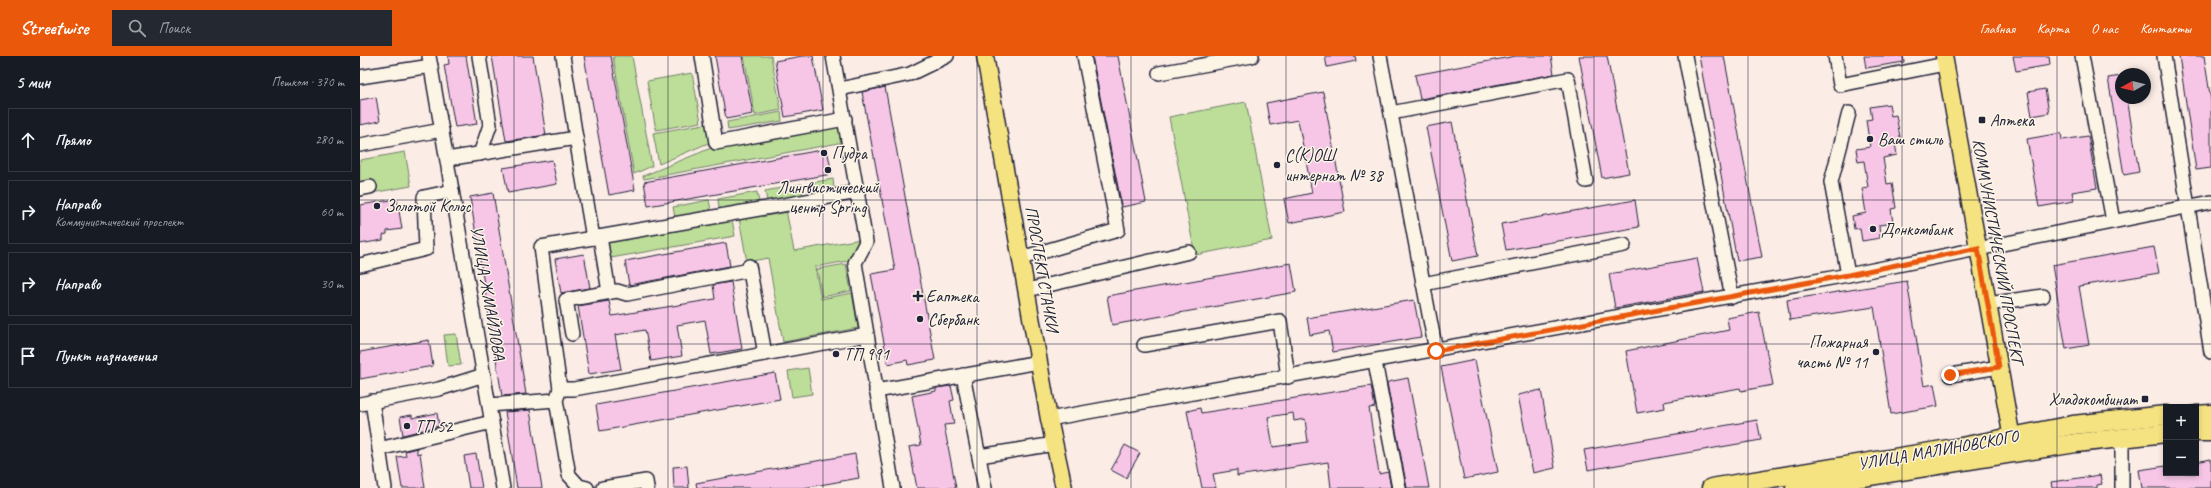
<!DOCTYPE html>
<html lang="ru">
<head>
<meta charset="utf-8">
<style>
	:root { --surface:#171b24; --page:#242831; --text:#f1f3f6; --muted:#9ea1a6; --line:#363941; --accent:#ea580c }
	body { margin:0; font-family:Caveat,sans-serif; background:var(--page); color:var(--text) }
	.controls { position:absolute; right:12px; bottom:12px; display:grid; overflow:hidden; border-radius:0px; box-shadow:0 2px 6px #0003 }
	.controls button { width:36px; height:36px; display:grid; place-items:center; padding:0; border:0; border-bottom:1px solid var(--line); background:var(--surface); color:var(--text); font:20px sans-serif }
	.compass { position:absolute; left:1755px; top:12px; width:36px; height:36px; border-radius:50%; background:var(--surface); box-shadow:0 2px 6px #0003; rotate:262deg }
	.stop { position:absolute; width:12px; height:12px; margin:-9px; border:3px solid #ea580c; border-radius:50%; background:#fff }
	.stop.end { background:#ea580c; border-color:#fff; box-shadow:0 1px 4px #0008 }
	.list { margin:0; padding:0; list-style:none }
	h2 { display:flex; justify-content:space-between; align-items:center; height:52px; margin:0; padding:0 16px; font-size:17px }
	h2 small { font-size:13px; font-weight:400; color:var(--muted) }
	.list li { display:grid; grid-template-columns:26px 1fr auto; gap:12px; align-items:center; box-sizing:border-box; height:64px; margin:0 8px 8px; padding:0 8px; border:1px solid var(--line); border-radius:0px }
	.list b { display:block; font-size:15px; white-space:nowrap }
	.list p { margin:0; font-size:13px; white-space:nowrap; color:var(--muted) }
	.list em { font-size:13px; font-style:normal; color:var(--muted) }
	.icon { flex:none; width:22px; height:22px; fill:none; stroke:currentColor; stroke-width:2; stroke-linecap:round; stroke-linejoin:round }
	.map { position:relative; flex:none; width:1851px; height:432px; overflow:hidden }
	header { display:flex; align-items:center; gap:24px; box-sizing:border-box; height:56px; padding:0 20px; background:var(--accent); color:#fff }
	header strong { font-size:19px }
	nav { display:flex; gap:22px; margin-inline-start:auto; font-size:14px }
	.search { width:280px; height:36px; background:var(--page); display:flex; align-items:center; gap:10px; box-sizing:border-box; padding:0 14px; border-radius:0px; color:var(--muted); font-size:15px }
	main { display:flex }
	aside { flex:1; background:var(--surface) }
	.map>svg:first-child { display:block }
	.green { fill:#bdde98; stroke:#70806a }
	.building { fill:#f7c6e7; stroke:#22223b; fill-rule:evenodd }
	.lines { fill:none; stroke-linecap:round; stroke-linejoin:round }
	.minor-casing { stroke:#22223b; stroke-width:16 }
	.major-casing { stroke:#22223b; stroke-width:19 }
	.highway-casing { stroke:#22223b; stroke-width:21 }
	.minor { stroke:#fcf5e5; stroke-width:13 }
	.major { stroke:#f5e382; stroke-width:16 }
	.highway { stroke:#f5e382; stroke-width:18 }
	.route { stroke:#ea580c; stroke-width:5 }
	.grid { fill:none; stroke:#22223b; stroke-width:1; stroke-opacity:0.55 }
	.poi-dot { fill:#22223b; stroke:#fcf5e5; stroke-width:1.5 }
	.labels { text-anchor:middle; dominant-baseline:central; stroke-width:3; stroke-linejoin:round; paint-order:stroke }
	.poi-label { font-size:17px; fill:#22223b; stroke:#fcf5e5; text-anchor:start }
	.street-label { font-size:17px; fill:#22223b; stroke:#fcf5e5 }
</style>
</head>
<body>
<header>
<strong>Streetwise</strong>
<div class="search"><svg class="icon" aria-label="search" viewBox="0 0 24 24"><circle cx="10" cy="10" r="6"/><path d="M15 15l6 6"/></svg>Поиск</div>
<nav><a>Главная</a><a>Карта</a><a>О нас</a><a>Контакты</a></nav>
</header>
<main>
<aside>
<h2>5 мин<small>Пешком · 370 m</small></h2>
<ul class="list">
<li><svg class="icon" aria-label="ahead" viewBox="0 0 24 24"><path d="M12 20V5M6 11l6-6 6 6"/></svg><div><b>Прямо</b></div><em>280 m</em></li>
<li><svg class="icon" aria-label="right" viewBox="0 0 24 24"><path d="M7 20v-9h11M14 6l5 5-5 5"/></svg><div><b>Направо</b><p>Коммунистический проспект</p></div><em>60 m</em></li>
<li><svg class="icon" aria-label="right" viewBox="0 0 24 24"><path d="M7 20v-9h11M14 6l5 5-5 5"/></svg><div><b>Направо</b></div><em>30 m</em></li>
<li><svg class="icon" aria-label="arrive" viewBox="0 0 24 24"><path d="M6 21V4h12l-3 4 3 4H6"/></svg><div><b>Пункт назначения</b></div></li>
</ul>
</aside>
<div class="map">
<svg width="1851" height="432" viewBox="0 0 1851 432">
	<rect width="100%" height="100%" fill="#fbece5"/>
	<filter id="ink" filterUnits="userSpaceOnUse"><feTurbulence type="fractalNoise" baseFrequency=".025" numOctaves="2"/><feDisplacementMap in="SourceGraphic" scale="8" xChannelSelector="R" yChannelSelector="G"/><feConvolveMatrix kernelMatrix="1 2 1 2 8 2 1 2 1" color-interpolation-filters="sRGB"/></filter>
	<g filter="url(#ink)">
		<g class="green">
			<path d="M253,0H272L292,110L274,118Z"/>
			<path d="M384,0H411L421,54L395,59Z"/>
			<path d="M332,17L341,66L296,74L287,25Z"/>
			<path d="M886,46L912,184L835,199L809,61Z"/>
			<path d="M421,56L422,65L368,74L367,66Z"/>
			<path d="M350,67L353,85L299,108L293,77Z"/>
			<path d="M481,68L484,86L284,123L283,120L356,90Z"/>
			<path d="M45,96L51,130L0,139V104Z"/>
			<path d="M473,123L474,133L451,137L449,127Z"/>
			<path d="M442,128L443,138L407,145L405,135Z"/>
			<path d="M397,136L399,146L359,153L358,143Z"/>
			<path d="M349,144L351,154L315,161L313,151Z"/>
			<path d="M426,154L434,195L501,183L504,202L455,211L461,243L492,237L498,272L423,286L408,202L387,206L379,162Z"/>
			<path d="M372,164L375,180L251,202L248,186Z"/>
			<path d="M486,208L491,235L462,241L457,213Z"/>
			<path d="M96,278L101,309L88,310L84,279Z"/>
			<path d="M448,312L452,338L432,341L428,315Z"/>
		</g>
		<g class="building">
			<path d="M88,0H106L117,68L95,71L84,9L89,8Z"/>
			<path d="M132,0H173L186,79L146,85Z"/>
			<path d="M224,0H251L275,134L249,139Z"/>
			<path d="M355,0H382L393,58L366,63Z"/>
			<path d="M442,0H453L463,54L425,61L415,5Z"/>
			<path d="M732,0H758L786,146L762,151Z"/>
			<path d="M965,0H995L996,5L967,11Z"/>
			<path d="M1156,0H1191L1194,18L1060,43L1055,19Z"/>
			<path d="M1219,0H1247L1269,117L1242,122Z"/>
			<path d="M1339,0H1364L1402,201L1377,205Z"/>
			<path d="M1504,0H1543L1544,6L1506,12Z"/>
			<path d="M1653,0H1689L1690,9L1656,15Z"/>
			<path d="M1819,0H1844L1851,45V112L1836,114Z"/>
			<path d="M1761,20V42H1767L1779,116L1764,119L1748,22Z"/>
			<path d="M525,31L575,304L548,309L547,304L528,308L511,218L535,214L502,36Z"/>
			<path d="M1685,33L1689,57L1672,60L1668,36Z"/>
			<path d="M963,36L985,156L929,167L924,143L952,137L938,64L910,69L906,47Z"/>
			<path d="M16,41L20,65L0,69V44Z"/>
			<path d="M1529,48L1531,60L1536,59L1541,86L1535,87L1537,99L1523,102L1527,128L1532,127L1536,152L1531,153L1533,167L1519,169L1520,182L1502,185L1500,172L1494,173L1492,160L1506,157L1502,132L1508,131L1504,105L1498,106L1496,93L1510,91L1506,64L1512,63L1510,51Z"/>
			<path d="M1092,66L1118,200L1092,205L1066,71Z"/>
			<path d="M1701,77L1702,84L1728,80L1737,132L1712,136L1714,145L1679,151L1667,83Z"/>
			<path d="M467,93L472,118L288,150L284,126Z"/>
			<path d="M192,104L197,128L148,137L143,112Z"/>
			<path d="M133,137L166,338L142,340L110,141Z"/>
			<path d="M37,143L42,173L27,175V178L23,179V184L0,188V149Z"/>
			<path d="M1275,144L1279,171L1146,194L1141,168Z"/>
			<path d="M366,187L370,210L269,229L265,205Z"/>
			<path d="M1794,191L1799,217L1719,230L1729,289L1706,293L1692,209Z"/>
			<path d="M224,198L230,232L201,237L195,203Z"/>
			<path d="M1337,202L1344,236L1255,252L1249,218Z"/>
			<path d="M931,207L936,236L752,269L747,240Z"/>
			<path d="M1547,225L1564,330L1574,328L1578,350L1531,358L1514,251L1430,264L1427,244Z"/>
			<path d="M371,226L382,293L351,298L345,264L317,269L322,300L291,305L285,274L255,279L261,313L229,318L218,250L249,245L252,260L355,243L353,229Z"/>
			<path d="M1054,244L1061,281L973,296L969,275L950,279L947,262Z"/>
			<path d="M1399,256L1413,329L1381,335L1380,332L1304,346L1305,352L1277,357L1266,295L1369,274L1367,262Z"/>
			<path d="M69,284L73,310L0,323V296Z"/>
			<path d="M1115,304L1138,416L1104,423L1081,311Z"/>
			<path d="M415,317L420,343L240,375L236,349Z"/>
			<path d="M1048,322L1069,432H1047L1027,327L1028,326Z"/>
			<path d="M591,330L594,344L590,345L594,368L584,369L596,432H557L549,391L561,389L552,340L576,335V332Z"/>
			<path d="M1011,330L1015,351L1009,352L1019,418L1028,416L1031,432H971L968,406L877,420V414L853,418L856,432H842L827,355L840,352L841,357ZM933,357L934,365L945,363L948,386L913,391L908,361Z"/>
			<path d="M1181,334L1195,412L1173,417L1158,339Z"/>
			<path d="M170,354L182,432H157L145,356Z"/>
			<path d="M77,357L79,370L43,379L40,361L52,359V362Z"/>
			<path d="M1397,364L1401,384L1228,414L1224,394Z"/>
			<path d="M765,389L780,397L766,422L751,414Z"/>
			<path d="M57,392V398L60,397L65,432H42L37,401L46,400L45,395Z"/>
			<path d="M116,398L122,432H109L104,400Z"/>
			<path d="M495,398L499,422L443,432H337L336,427Z"/>
			<path d="M1851,403V432H1782L1779,414L1806,410V417H1836V406Z"/>
			<path d="M327,410L329,432H314L313,411Z"/>
			<path d="M1740,419L1742,428L1737,429V432H1692L1691,426Z"/>
		</g>
		<g class="lines">
			<g class="minor-casing">
				<g id="minor">
					<path d="M69,0L143,432"/>
					<path d="M119,0L130,69L120,98"/>
					<path d="M342,0L356,87L485,63"/>
					<path d="M473,0L506,186L495,207L533,432"/>
					<path d="M1020,0L1076,295"/>
					<path d="M1325,0L1372,241"/>
					<path d="M1475,0L1480,29L1585,8"/>
					<path d="M1722,0L1753,165"/>
					<path d="M1804,0L1851,296"/>
					<path d="M799,17L892,0"/>
					<path d="M0,21L71,10"/>
					<path d="M480,33L550,18L587,0"/>
					<path d="M1031,57L1208,23L1226,125"/>
					<path d="M216,82L233,182"/>
					<path d="M0,89L82,74"/>
					<path d="M87,103L216,82L203,0"/>
					<path d="M0,133L10,131"/>
					<path d="M240,181L249,236"/>
					<path d="M661,202L758,174L724,0"/>
					<path d="M0,209L66,193L64,141L92,135"/>
					<path d="M389,210L405,298"/>
					<path d="M1488,219L1471,126L1489,57"/>
					<path d="M1063,228L1264,189"/>
					<path d="M667,234L829,196"/>
					<path d="M1628,248L1683,240"/>
					<path d="M212,278L206,244L257,235L267,238L390,214"/>
					<path d="M784,289L920,265L928,321"/>
					<path d="M1015,306L1039,432"/>
					<path d="M603,319L625,432"/>
					<path d="M1591,319L1639,311"/>
					<path d="M200,333L181,191L498,136"/>
					<path d="M516,335L679,306"/>
					<path d="M196,344L209,419L219,430L227,432"/>
					<path d="M12,345L25,432"/>
					<path d="M0,348L79,333L124,319"/>
					<path d="M129,349L196,344L200,333H214L507,279"/>
					<path d="M689,363L1488,219L1851,146"/>
					<path d="M1762,382V432"/>
					<path d="M19,393L132,366"/>
					<path d="M619,400L695,388"/>
					<path d="M243,432L286,425L287,432"/>
				</g>
			</g>
			<g class="major-casing">
				<g id="major">
					<path d="M625,0L689,363L704,432"/>
					<path d="M1584,0L1654,394"/>
				</g>
			</g>
			<g class="highway-casing">
				<g id="highway">
					<path d="M1836,359L1851,358"/>
					<path d="M1836,376H1851"/>
					<path d="M1351,432L1601,391L1713,369L1806,359"/>
					<path d="M1435,432L1716,387L1806,377"/>
				</g>
			</g>
			<use href="#minor" class="minor"/>
			<use href="#major" class="major"/>
			<use href="#highway" class="highway"/>
		</g>
	</g>
	<g class="lines" filter="url(#ink)">
		<path class="route" d="M1076,295L1488,219L1618,192L1639,311L1590,319"/>
	</g>
	<path class="grid" d="M154,0V432M308,0V432M463,0V432M617,0V432M771,0V432M926,0V432M1080,0V432M1234,0V432M1388,0V432M1542,0V432M1697,0V432M0,144H1851M0,288H1851"/>
	<g class="poi-dot">
		<rect x="1618" y="60" width="8" height="8" rx="2"/>
		<circle cx="1510" cy="83" r="4"/>
		<circle cx="464" cy="97" r="4"/>
		<circle cx="917" cy="109" r="4"/>
		<circle cx="468" cy="114" r="4"/>
		<circle cx="17" cy="150" r="4"/>
		<circle cx="1513" cy="173" r="4"/>
		<path d="M556 234h4v4h4v4h-4v4h-4v-4h-4v-4h4z"/>
		<circle cx="560" cy="263" r="4"/>
		<circle cx="1516" cy="296" r="4"/>
		<circle cx="476" cy="298" r="4"/>
		<rect x="1781" y="339" width="8" height="8" rx="2"/>
		<circle cx="47" cy="370" r="4"/>
	</g>
	<g class="labels">
		<g class="poi-label">
			<text x="1630" y="64">Аптека</text>
			<text x="1518" y="83">Ваш стиль</text>
			<text x="472" y="97">Пудра</text>
			<text x="925" y="99">С(К)ОШ<tspan x="925" dy="20">интернат № 38</tspan></text>
			<text x="468" y="131" text-anchor="middle">Лингвистический<tspan x="468" dy="20">центр Spring</tspan></text>
			<text x="25" y="150">Золотой Колос</text>
			<text x="1521" y="173">Донкомбанк</text>
			<text x="566" y="240">Еаптека</text>
			<text x="568" y="263">Сбербанк</text>
			<text x="1508" y="286" text-anchor="end">Пожарная<tspan x="1508" dy="20">часть № 11</tspan></text>
			<text x="484" y="298">ТП 991</text>
			<text x="1777" y="343" text-anchor="end">Хладокомбинат</text>
			<text x="55" y="370">ТП 52</text>
		</g>
		<g class="street-label">
			<text transform="translate(1638 195) rotate(80)">КОММУНИСТИЧЕСКИЙ ПРОСПЕКТ</text>
			<text transform="translate(682 213) rotate(80)">ПРОСПЕКТ СТАЧКИ</text>
			<text transform="translate(128 237) rotate(80)">УЛИЦА ЖМАЙЛОВА</text>
			<text transform="translate(1578 394) rotate(-10)">УЛИЦА МАЛИНОВСКОГО</text>
		</g>
	</g>
</svg>
<div class="controls">
<button>+</button>
<button>−</button>
</div>
<svg class="compass" viewBox="-18 -18 36 36"><path d="M0-13l5 13h-10z" fill="#e53935"/><path d="M0 13l5-13h-10z" fill="#9ea1a6"/></svg>
<div class="stop" style="left:1076px;top:295px"></div>
<div class="stop end" style="left:1590px;top:319px"></div>
</div>
</main>
</body>
</html>
